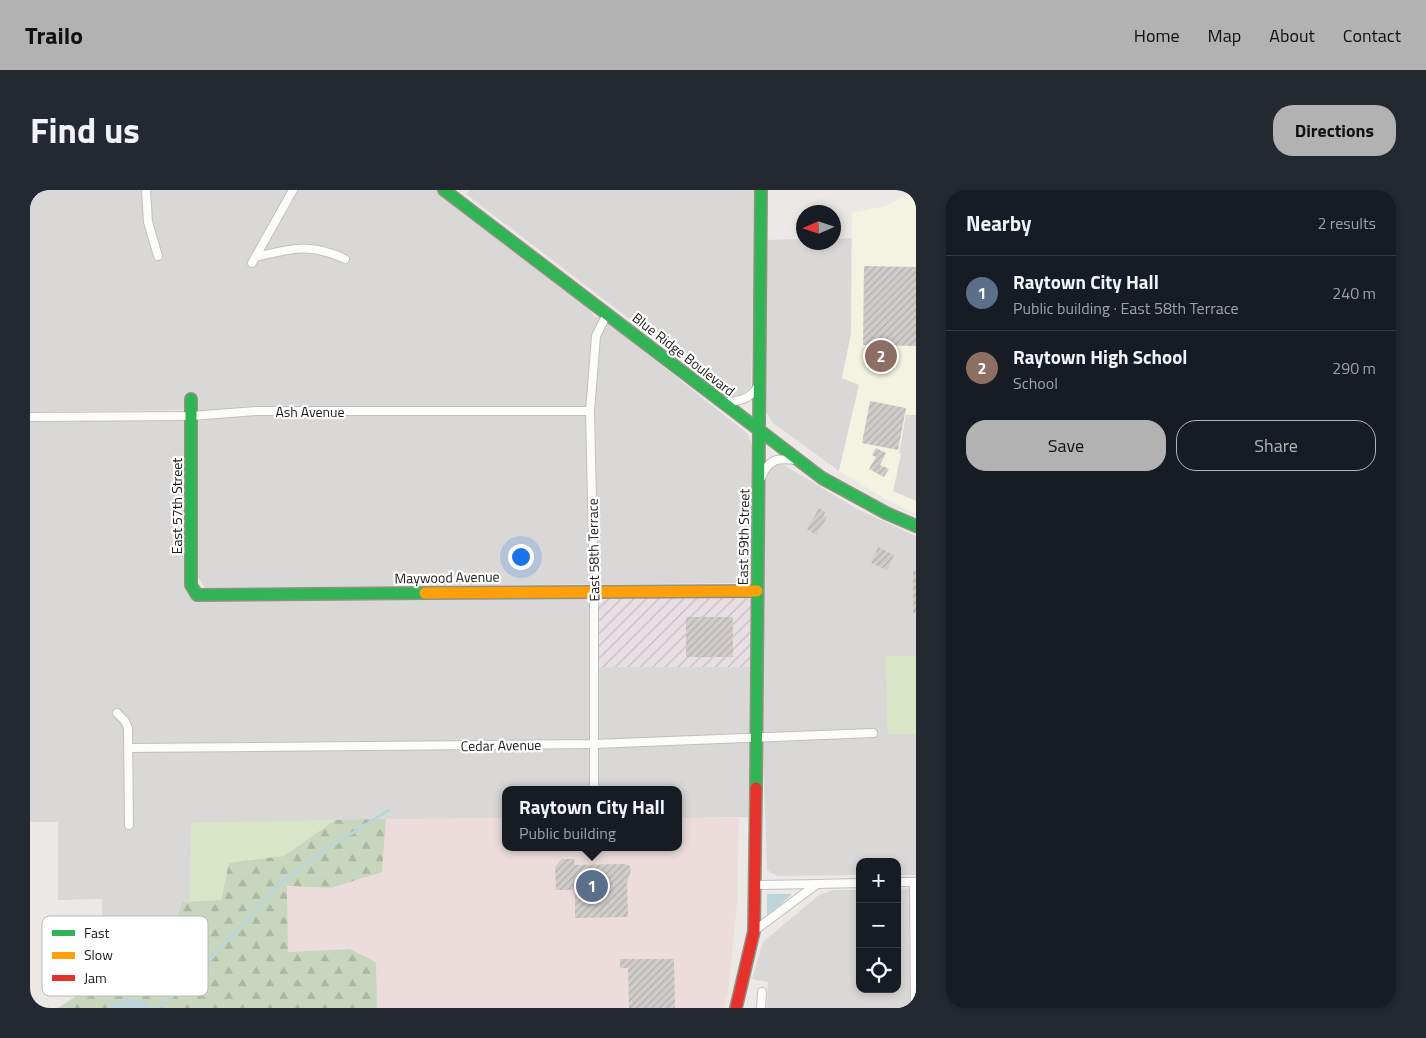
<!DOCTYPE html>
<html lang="en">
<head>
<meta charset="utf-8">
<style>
	:root { --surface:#171b24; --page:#242831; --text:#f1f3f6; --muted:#9ea1a6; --line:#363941; --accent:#b2b2b3 }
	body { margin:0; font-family:"Titillium Web",sans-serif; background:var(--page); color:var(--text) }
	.controls { position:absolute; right:15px; bottom:15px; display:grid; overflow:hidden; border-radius:10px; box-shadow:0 2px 8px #0003 }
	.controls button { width:45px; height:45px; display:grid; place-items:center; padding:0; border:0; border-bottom:1px solid var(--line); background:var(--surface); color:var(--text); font:25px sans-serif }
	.compass { position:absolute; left:766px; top:15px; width:45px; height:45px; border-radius:50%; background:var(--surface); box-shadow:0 2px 8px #0003; rotate:267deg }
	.you { position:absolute; left:490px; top:366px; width:18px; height:18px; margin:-12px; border:4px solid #fff; border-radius:50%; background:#1a73e8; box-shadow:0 0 0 8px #1a73e833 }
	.badge { display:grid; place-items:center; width:32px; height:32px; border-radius:50%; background:var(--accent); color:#fff; font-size:16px; font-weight:700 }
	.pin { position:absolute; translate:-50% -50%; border:2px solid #fff; box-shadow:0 1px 5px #0006 }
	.popup { position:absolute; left:472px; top:596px; width:180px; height:65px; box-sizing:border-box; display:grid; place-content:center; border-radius:10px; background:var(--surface); filter:drop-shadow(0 1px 4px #0005); font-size:16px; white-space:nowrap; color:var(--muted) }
	.popup b { font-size:19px; color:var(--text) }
	.popup::after { content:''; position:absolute; left:50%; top:100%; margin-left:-10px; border:10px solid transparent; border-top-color:var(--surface) }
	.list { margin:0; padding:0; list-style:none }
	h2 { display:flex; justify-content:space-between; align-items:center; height:65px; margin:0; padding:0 20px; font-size:21px }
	h2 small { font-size:16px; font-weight:400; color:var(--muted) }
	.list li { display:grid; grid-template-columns:32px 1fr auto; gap:15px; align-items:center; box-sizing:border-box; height:75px; padding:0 20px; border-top:1px solid var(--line) }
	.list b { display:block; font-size:19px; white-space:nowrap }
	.list p { margin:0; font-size:16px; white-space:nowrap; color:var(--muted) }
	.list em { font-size:16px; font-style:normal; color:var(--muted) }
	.actions { display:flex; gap:10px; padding:15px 20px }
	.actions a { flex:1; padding:11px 0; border:1px solid var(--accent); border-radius:20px; text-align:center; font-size:18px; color:var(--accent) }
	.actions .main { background:var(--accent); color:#111 }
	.icon { flex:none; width:28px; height:28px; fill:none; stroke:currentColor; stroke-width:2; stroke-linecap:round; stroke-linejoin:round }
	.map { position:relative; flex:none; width:886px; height:818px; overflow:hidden; border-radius:20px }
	header { display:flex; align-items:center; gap:30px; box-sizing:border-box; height:70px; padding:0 25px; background:var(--accent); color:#111 }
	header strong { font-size:24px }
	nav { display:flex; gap:28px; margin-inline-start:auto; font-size:18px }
	.intro { display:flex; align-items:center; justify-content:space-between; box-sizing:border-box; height:120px; padding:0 30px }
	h1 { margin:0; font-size:35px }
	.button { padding:12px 22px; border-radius:20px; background:var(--accent); color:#111; font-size:18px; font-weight:700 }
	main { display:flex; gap:30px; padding:0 30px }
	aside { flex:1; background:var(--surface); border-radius:20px; box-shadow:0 2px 8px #0003 }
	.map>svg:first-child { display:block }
	.residential { fill:#dad8d7 }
	.commercial { fill:#ecdddc }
	.industrial { fill:url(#industrial-furrows) }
	.education { fill:#f4f2e1 }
	.religious { fill:#d9d8d6 }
	.grass { fill:#d8e5c6 }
	.forest { fill:url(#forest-firs) }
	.parking { fill:#dbd9d8 }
	.water { fill:#bbd5db }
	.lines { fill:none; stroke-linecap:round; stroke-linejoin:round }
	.stream { stroke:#bbd5db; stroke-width:3 }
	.building { fill:url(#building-hatch) }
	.street-casing { stroke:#c2c0bf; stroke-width:10 }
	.fast-casing { stroke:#91927f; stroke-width:14 }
	.slow-casing { stroke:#91927f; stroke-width:14 }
	.jam-casing { stroke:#91927f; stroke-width:14 }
	.street { stroke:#fcfcfb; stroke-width:8 }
	.fast { stroke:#30b455; stroke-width:11 }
	.slow { stroke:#ff9f0a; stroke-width:11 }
	.jam { stroke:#e5322d; stroke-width:11 }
	.labels { text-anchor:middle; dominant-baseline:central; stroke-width:4.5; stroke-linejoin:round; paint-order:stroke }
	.street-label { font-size:14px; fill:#1c1c1c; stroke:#fff }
	.key { fill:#fff; stroke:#bbb; stroke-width:1 }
	.key-label { font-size:14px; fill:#1c1c1c }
</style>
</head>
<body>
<header>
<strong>Trailo</strong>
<nav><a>Home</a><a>Map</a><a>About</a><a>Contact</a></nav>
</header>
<div class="intro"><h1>Find us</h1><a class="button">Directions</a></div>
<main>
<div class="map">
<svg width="886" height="818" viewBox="0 0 886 818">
	<defs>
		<pattern id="industrial-furrows" width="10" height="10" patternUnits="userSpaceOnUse" patternTransform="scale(1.25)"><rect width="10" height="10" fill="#e8dee4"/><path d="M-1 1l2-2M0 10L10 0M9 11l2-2" fill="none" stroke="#c6bec3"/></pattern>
		<pattern id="forest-firs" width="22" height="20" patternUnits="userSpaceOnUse" patternTransform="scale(1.25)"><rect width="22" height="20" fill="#c7d6bc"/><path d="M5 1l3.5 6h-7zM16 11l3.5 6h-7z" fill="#aab7a1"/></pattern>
		<pattern id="building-hatch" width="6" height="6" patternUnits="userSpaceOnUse" patternTransform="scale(1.25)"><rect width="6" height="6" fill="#d0ccca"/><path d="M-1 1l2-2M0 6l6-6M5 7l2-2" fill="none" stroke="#b2afad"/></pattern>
	</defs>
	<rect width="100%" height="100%" fill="#ebe8e5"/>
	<g class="residential">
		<path d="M0,0H406L430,21L560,120L564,127H568L588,141L718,244L722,256V387L713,393L175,398L166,384L168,233L163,220L0,222Z"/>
		<path d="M440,0H726L721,197L710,206L699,205L436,4Z"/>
		<path d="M822,48L821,144L812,188L829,195L809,281L743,233L736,222L735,50L773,49L774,52H804V49Z"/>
		<path d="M149,229L154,230L157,235L164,409L555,403L561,408L560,477H721V562L718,627L648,628V600H476V628L161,633L160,711L152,712L145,734L104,768L72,788V709L28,710V632H0V231Z"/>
		<path d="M752,274L827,319L879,343L848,400L836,466H856L858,544H886V685H867V672H830V685L747,686L737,680L733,560L735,289L742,276Z"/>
		<path d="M886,698V818H737L738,792L722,789L733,752L789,705L803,700H830V799H867V699Z"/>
	</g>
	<path class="commercial" d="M476,628V657H648V628H709L707,713L698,804L694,818H347L346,772L320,759L258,762L257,696L301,698L352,682L356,629Z"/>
	<path class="industrial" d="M716,405L722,414L721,477H569V414L572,407Z"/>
	<path class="education" d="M886,0V324L855,309L809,281L829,195L812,188L821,144L822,23L856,16Z"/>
	<path class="religious" d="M879,343L886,346V466H836L837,401L848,400Z"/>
	<g class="grass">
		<path d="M856,466H886V544H858Z"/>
		<path d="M305,630L254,666L199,674L191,710L160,711L161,633Z"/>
	</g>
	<path class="forest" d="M356,629L352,682L301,698L257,696L258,762L320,759L346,772L347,818H122L116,812L84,813L77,818H28L104,768L145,734L152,712L191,710L199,673L254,666L305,630Z"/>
	<path class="parking" d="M876,225H886V311L863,301L871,264L869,263Z"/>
	<g class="water">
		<path d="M737,704H762L737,727Z"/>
		<path d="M101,808L116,812L122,818H77L84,813Z"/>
	</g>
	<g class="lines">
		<path class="stream" d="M128,818L159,793L247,697L286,666L359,620"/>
	</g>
	<g class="building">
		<path d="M834,76L886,77V156L833,155Z"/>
		<path d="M840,211L876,218L868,260L832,253Z"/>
		<path d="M846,258L856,263L850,275L859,279L854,287L839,279L846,267L842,265Z"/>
		<path d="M789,318L795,322L794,325L797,327L786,345L777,339Z"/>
		<path d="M848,357L864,365L857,380L841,373Z"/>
		<rect x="883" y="381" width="3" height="42"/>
		<rect x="656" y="427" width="47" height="40"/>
		<path d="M532,669H544L545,675L595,674L600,676L601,681L597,692L598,727L545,728V700H526L525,677Z"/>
		<path d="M590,769H644L645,818H599L598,778H590Z"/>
	</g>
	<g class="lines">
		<g class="street-casing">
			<g id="street">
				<path d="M116,0L118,32L128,66"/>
				<path d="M226,67C261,58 281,53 315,69"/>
				<path d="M222,73L263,0"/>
				<path d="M692,212C707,212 720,210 728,196"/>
				<path d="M0,227L161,226L227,221H560"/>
				<path d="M731,288C739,268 747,268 767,270"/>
				<path d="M87,523L95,531L98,538L99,635"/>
				<path d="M99,558L564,554L843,543"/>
				<path d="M564,600V400L560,221L566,146L577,124"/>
				<path d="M867,692H886"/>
				<path d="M884,692L885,818"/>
				<path d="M725,695L787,694"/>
				<path d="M724,741L787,694L830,693"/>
				<path d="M731,818L732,802"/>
			</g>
		</g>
		<g class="fast-casing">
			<g id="fast">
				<path d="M414,0L792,288L856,323L886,336"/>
				<path d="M161,209V395L167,405L395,403"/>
				<path d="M726,598L731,0"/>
			</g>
		</g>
		<g class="slow-casing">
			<path id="slow" d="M395,403L727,401"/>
		</g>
		<g class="jam-casing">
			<path id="jam" d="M706,818L724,741L726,598"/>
		</g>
		<use href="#street" class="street"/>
		<use href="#fast" class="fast"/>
		<use href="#slow" class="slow"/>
		<use href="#jam" class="jam"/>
	</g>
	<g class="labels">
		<g class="street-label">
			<text transform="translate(654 164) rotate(38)">Blue Ridge Boulevard</text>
			<text x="280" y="221">Ash Avenue</text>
			<text transform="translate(146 316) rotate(-90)">East 57th Street</text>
			<text transform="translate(713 347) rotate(-89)">East 59th Street</text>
			<text transform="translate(563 360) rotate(-91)">East 58th Terrace</text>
			<text transform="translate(417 387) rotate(-1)">Maywood Avenue</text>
			<text transform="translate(471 555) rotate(-1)">Cedar Avenue</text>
		</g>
	</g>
	<rect x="12" y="726" width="166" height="80" rx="8" class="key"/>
	<rect x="22" y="740" width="23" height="6" fill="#30b455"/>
	<rect x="22" y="762" width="23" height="7" fill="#ff9f0a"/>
	<rect x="22" y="785" width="23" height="6" fill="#e5322d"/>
	<g class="key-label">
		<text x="54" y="748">Fast</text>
		<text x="54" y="770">Slow</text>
		<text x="54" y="793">Jam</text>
	</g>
</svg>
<div class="controls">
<button>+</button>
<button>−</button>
<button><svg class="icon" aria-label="locate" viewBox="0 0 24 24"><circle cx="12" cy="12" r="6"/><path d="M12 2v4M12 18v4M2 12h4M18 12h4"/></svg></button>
</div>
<svg class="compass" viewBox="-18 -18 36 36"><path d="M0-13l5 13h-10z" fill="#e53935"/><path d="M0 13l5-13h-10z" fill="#9ea1a6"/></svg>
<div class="you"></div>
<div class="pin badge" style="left:562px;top:696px;background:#5c6f8a">1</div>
<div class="popup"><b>Raytown City Hall</b>Public building</div>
<div class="pin badge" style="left:851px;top:166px;background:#8d6e63">2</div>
</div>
<aside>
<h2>Nearby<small>2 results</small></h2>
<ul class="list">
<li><span class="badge" style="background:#5c6f8a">1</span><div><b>Raytown City Hall</b><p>Public building · East 58th Terrace</p></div><em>240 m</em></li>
<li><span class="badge" style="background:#8d6e63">2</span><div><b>Raytown High School</b><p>School</p></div><em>290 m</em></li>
</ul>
<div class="actions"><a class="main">Save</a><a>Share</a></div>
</aside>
</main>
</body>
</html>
